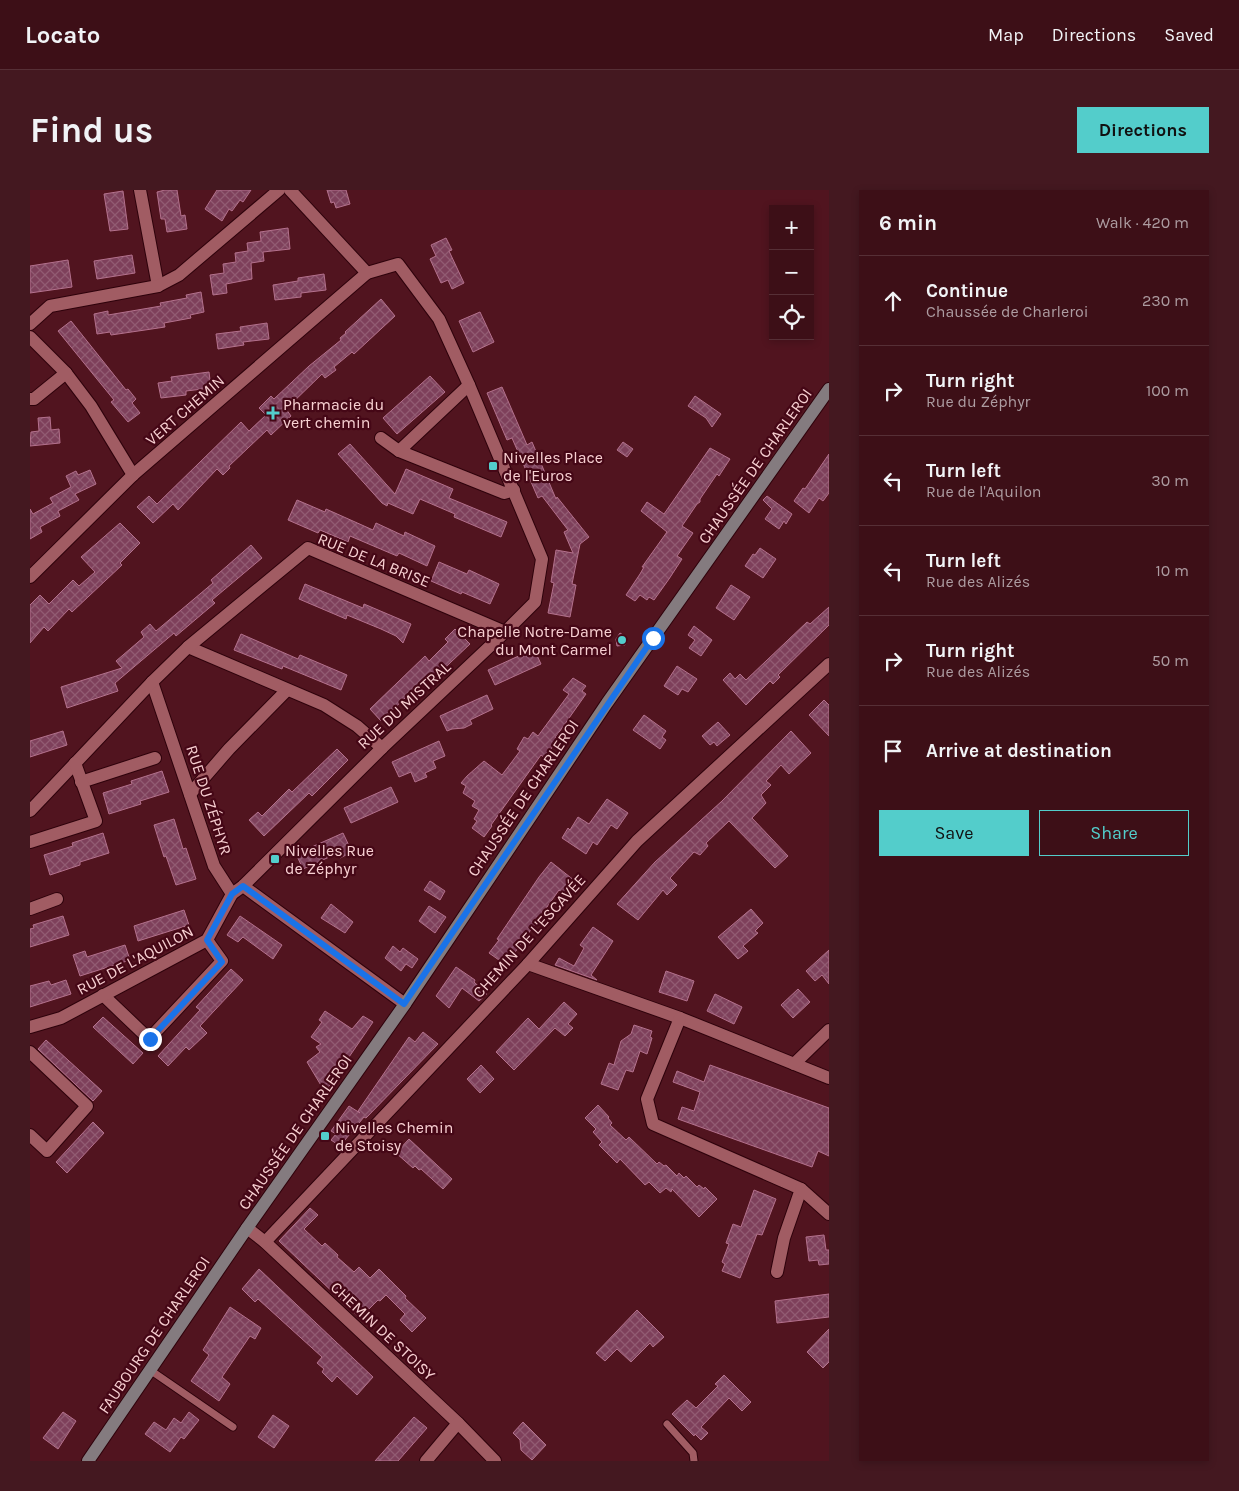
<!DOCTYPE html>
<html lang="en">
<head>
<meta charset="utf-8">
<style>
	:root { --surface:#3d0f17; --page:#441820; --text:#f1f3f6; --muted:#ad9ca1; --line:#562f36; --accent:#53cdcb }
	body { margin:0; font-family:Karla,sans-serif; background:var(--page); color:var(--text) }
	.controls { position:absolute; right:15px; top:15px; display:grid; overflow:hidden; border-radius:0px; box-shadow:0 2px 8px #0003 }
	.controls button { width:45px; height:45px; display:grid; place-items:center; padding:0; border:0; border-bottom:1px solid var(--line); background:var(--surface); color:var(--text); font:25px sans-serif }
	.stop { position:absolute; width:15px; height:15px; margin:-11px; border:4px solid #1a73e8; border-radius:50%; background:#fff }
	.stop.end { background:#1a73e8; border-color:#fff; box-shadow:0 1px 5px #0008 }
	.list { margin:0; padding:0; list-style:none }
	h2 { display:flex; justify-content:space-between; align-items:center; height:65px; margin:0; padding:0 20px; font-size:21px }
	h2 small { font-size:16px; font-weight:400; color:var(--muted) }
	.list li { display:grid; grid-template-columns:32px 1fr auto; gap:15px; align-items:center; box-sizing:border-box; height:90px; padding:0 20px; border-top:1px solid var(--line) }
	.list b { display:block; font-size:19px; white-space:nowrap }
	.list p { margin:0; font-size:16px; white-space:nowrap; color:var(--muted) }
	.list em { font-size:16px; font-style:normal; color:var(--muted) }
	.actions { display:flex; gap:10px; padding:15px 20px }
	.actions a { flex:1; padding:11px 0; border:1px solid var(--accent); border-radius:0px; text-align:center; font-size:18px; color:var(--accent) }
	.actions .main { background:var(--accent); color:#111 }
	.icon { flex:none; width:28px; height:28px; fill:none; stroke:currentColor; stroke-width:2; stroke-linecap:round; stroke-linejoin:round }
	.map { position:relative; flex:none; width:799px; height:1271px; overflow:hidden; border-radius:0px }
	header { display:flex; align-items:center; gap:30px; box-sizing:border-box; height:70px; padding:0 25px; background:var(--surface); border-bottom:1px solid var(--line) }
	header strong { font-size:24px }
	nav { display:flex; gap:28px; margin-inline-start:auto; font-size:18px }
	.intro { display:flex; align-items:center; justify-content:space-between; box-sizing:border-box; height:120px; padding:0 30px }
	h1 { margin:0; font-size:35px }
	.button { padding:12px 22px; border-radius:0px; background:var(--accent); color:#111; font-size:18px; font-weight:700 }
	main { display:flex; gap:30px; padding:0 30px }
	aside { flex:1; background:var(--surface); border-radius:0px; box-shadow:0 2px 8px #0003 }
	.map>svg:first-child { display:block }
	.building { fill:url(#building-cross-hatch); stroke:#b4718d }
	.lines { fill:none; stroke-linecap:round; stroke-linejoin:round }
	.service-casing { stroke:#2e020b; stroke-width:9 }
	.minor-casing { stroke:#2e020b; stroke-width:14 }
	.secondary-casing { stroke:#2e020b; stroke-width:14 }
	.service { stroke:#a15c63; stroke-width:7 }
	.minor { stroke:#a15c63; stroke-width:12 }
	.secondary { stroke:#847b7f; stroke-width:12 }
	.route { stroke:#1a73e8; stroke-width:6 }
	.poi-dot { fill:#53cdcb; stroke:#450716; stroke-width:2 }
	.labels { text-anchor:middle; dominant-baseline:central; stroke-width:4.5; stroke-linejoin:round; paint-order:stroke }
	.poi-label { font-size:16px; fill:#f8d0d2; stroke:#450716; text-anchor:start }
	.street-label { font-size:16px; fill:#f8d0d2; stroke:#450716 }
</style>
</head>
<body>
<header>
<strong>Locato</strong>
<nav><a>Map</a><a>Directions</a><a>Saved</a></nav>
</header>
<div class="intro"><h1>Find us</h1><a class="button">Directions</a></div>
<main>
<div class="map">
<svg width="799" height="1271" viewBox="0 0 799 1271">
	<defs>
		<pattern id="building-cross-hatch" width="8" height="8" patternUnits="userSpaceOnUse" patternTransform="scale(1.25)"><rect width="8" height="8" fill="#7e405b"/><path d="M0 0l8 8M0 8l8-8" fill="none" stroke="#915b72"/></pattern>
	</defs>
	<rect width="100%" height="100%" fill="#51141f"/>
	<g class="building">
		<path d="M135,0H147L151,26L155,25L157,39L137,42L135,29H131L127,2Z"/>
		<path d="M187,0H221L213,12L210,10L202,21L199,19L192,31L175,19Z"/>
		<path d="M297,0H316L320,14L306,18L304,12L301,13Z"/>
		<path d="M93,1L98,39L80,41L74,4Z"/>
		<path d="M258,38L260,59L233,62L234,71L221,73L222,89L196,94L197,103L183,105L180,85L194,83L193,74L206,72L205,63L218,61L217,53L231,51L230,42Z"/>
		<path d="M416,48L422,60L419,61L434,93L422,99L418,90L411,93L400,69L406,66L401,55Z"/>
		<path d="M102,65L105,83L67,89L64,71Z"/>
		<path d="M38,70L42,97L0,103V76Z"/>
		<path d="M294,84L296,100L271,103V107L245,110L243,95L268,91V88Z"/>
		<path d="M171,102L174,122L160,125L161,128L134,133L135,137L115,140L81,145L80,142L67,144L64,124L78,121V125L131,116L130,113L157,108L156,105Z"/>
		<path d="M351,109L365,126L324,164L322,162L304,177L306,180L295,188L292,184L256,219L261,226L241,245L237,240L199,276L200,278L193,285L187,279L148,320L143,314L123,333L107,317L119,306L127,314L211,232L219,241L236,225L229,218L241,206L244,209L279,176L311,150L310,148L316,143L315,142Z"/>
		<path d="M450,122L464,152L443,162L429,131Z"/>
		<path d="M41,131L96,200L98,199L106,209L102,213L110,223L98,232L81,212L84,210L28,141Z"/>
		<path d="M237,133L239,149L213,152L214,155L188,159L186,144L211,141L210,137Z"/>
		<path d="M179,182L181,198L156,201V205L131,208L128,193L142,191L141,187Z"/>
		<path d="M400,186L415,202L367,244L353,228Z"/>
		<path d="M472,197L497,255L502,252L526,309L527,307L559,347L550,354L542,394L546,395L540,427L518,423L524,393L521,392L526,360L543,363L534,342L538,340L512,306L508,308L482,248L477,250L457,203Z"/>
		<path d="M665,206L691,224L682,237L676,228L658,216Z"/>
		<path d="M20,227L21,240L29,239L30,253L0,256L1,242L9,241L8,228Z"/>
		<path d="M593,252L603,259L597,267L587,260Z"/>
		<path d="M320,254L365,304L376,279L423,299L419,308L477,332L471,347L424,327L425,324L390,309L383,324L358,313L357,316L352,313L308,264Z"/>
		<path d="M680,258L700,269L689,286L687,284L670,309V312L667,314L652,336L663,343L647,366L652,369L639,389L624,410L619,407L617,410L610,405L605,411L596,405L610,384L614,377H612L637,342L611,321L617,312L634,324Z"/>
		<path d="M799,264V303L793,311L789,308L779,323L764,311L773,298L775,299Z"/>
		<path d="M60,280L66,294L45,304L49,310L28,321L30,326L10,337L12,342L0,349V319L3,324L23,313L20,308L41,297L36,286L46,281L48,285Z"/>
		<path d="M737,306L762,324L756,334L754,331L749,339L735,329L742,319L733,310Z"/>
		<path d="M267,310L295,322L296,319L343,340L346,333L374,346L375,342L405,356L397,376L369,363L367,366L320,346L318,352L290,340L288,343L258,330Z"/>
		<path d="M90,333L110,353L90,373L92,375L42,422L39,419L18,441L14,437L0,453V415L10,405L19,414L43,390L49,396L65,382L51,367Z"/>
		<path d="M221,355L232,368L182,410L185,413L146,446L144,443L85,493L88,501L37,518L31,497L92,478L86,471L114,447L111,442L120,434L126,441L183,393L181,390Z"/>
		<path d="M730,358L746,369L733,388L715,376L723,364L725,365Z"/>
		<path d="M409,372L437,384L439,380L469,394L460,414L432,402L431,404L401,391Z"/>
		<path d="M275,394L333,418L334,414L381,434L373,453L366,446L351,439L317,425L316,429L269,409Z"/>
		<path d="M701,395L720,407L704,430L686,418Z"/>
		<path d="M799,417V435L748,485L750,487L743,494L740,491L716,515L693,490L700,483L705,489L710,484L716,490L777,432L780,434Z"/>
		<path d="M664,436L682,450L671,466L659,458L665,450L658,445Z"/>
		<path d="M425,439L440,454L402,490L398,486L351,531L340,519L395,466L399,471L418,452L415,449Z"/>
		<path d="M590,443L596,447L597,451L595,455L587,456L586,449Z"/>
		<path d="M211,444L268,469L270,465L317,485L311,500L253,476L252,479L204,460Z"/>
		<path d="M504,459L511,474L465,495L458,480Z"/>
		<path d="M647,476L667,489L658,502L652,499L648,505L634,496Z"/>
		<path d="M543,488L556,496L552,501L556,504L525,548L527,549L522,555L523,556L515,568L511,565L461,635L462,636L454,647L442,638L447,631L444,629L449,620L442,616L445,611L433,603L436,596L431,593L437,586L454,571L472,585L490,561L487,559L494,547L498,549L503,542L508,546L539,504L533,500Z"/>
		<path d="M457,505L463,519L440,530L442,534L434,538L422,539L417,541L410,526Z"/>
		<path d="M794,510L799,515V546L779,525Z"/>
		<path d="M614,525L636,541L632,547L636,550L630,559L603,540Z"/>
		<path d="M688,532L700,545L687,556L684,552L680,555L672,546Z"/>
		<path d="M33,541L37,555L0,567V551Z"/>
		<path d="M761,541L781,563L759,584L751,575L736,591L741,595L731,605L736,613L722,628L758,666L745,678L699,631L676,653L678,656L670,665L664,662L640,688L647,695L637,705L633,700L608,730L587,714L625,672L692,611Z"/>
		<path d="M409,551L415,566L403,571L406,578L395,583L397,587L385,592L381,582L369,587L362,572Z"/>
		<path d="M307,559L318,570L282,606L279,603L234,646L219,630L228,622L232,626L259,599L262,602Z"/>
		<path d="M132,581L139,602L110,611L111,614L79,624L73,603L102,594L101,591Z"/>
		<path d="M361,597L368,612L321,633L314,618Z"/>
		<path d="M577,609L598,623L587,639L581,635L567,655L563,652L556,664L532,648L538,638L540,640L548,627L559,634Z"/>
		<path d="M144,629L153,659L156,658L166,689L146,695L136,666L134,667L124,635Z"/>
		<path d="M73,643L79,663L50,672V675L20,685L14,665L43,656L42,653Z"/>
		<path d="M313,643L322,662L310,668L308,663L273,679L266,664Z"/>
		<path d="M521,672L545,691L534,704L529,700L476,775L459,763L469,750L467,749L509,687Z"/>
		<path d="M400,691L415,701L410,710L394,700Z"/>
		<path d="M301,714L323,732L315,743L291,728Z"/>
		<path d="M399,716L416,727L405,743L389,731Z"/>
		<path d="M721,719L733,733L725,741L728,743L713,756L718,761L708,769L688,747Z"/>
		<path d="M154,720L159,735L108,751L104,736Z"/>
		<path d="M33,726L39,745L0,757V739L4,738L3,735Z"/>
		<path d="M210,726L252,755L243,769L213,747L208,752L197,745Z"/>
		<path d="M563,737L583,751L561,785L567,790L525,775L529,768L544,776L554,758L550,755Z"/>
		<path d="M95,755L100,770L50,786L43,765L55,761L57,767Z"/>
		<path d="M363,756L370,762L373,758L388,769L382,778L376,774L371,781L355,768Z"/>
		<path d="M799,760V794L792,785L785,791L776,781Z"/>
		<path d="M426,777L445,790L444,792L457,804L449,811L432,798L419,818L406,806Z"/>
		<path d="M201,779L213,790L170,836L177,843L159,860L156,857L138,876L128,866L170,820L166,817Z"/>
		<path d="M636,781L664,791L657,811L629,802Z"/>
		<path d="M36,790L41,804L0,817V796L19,791L21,795Z"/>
		<path d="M768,799L780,812L763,828L751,815Z"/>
		<path d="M685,804L712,817L704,834L677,821Z"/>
		<path d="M534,812L547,824L538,834L543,838L535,846L525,838L484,880L466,862L498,828L509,839Z"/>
		<path d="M295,821L322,839L333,826L343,832L295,902L277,872L290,862L286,857L291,854L281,847L292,832L289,830Z"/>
		<path d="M73,827L113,863L103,874L63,837Z"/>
		<path d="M604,835L622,841L620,847L622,848L617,864L610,861L603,882L596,880L588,900L571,894L579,873L584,875L591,851L601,844Z"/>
		<path d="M393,842L408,854L336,928L334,927L310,956L301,950L306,944L301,941L319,916L330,923L328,921L379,847L385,852Z"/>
		<path d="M16,850L72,901L63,911L8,859Z"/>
		<path d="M451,875L464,889L450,903L437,889Z"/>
		<path d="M680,875L799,918V966L788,961L782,977L648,929L652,917L664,921L670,902L643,892L647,881L674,892Z"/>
		<path d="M568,915L579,927L578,928L582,933L580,935L596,950L599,947L627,974L629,972L634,976L636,975L647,986L649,983L654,988L656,986L667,997L669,995L674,999L675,997L687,1009L669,1027L642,999L641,1002L636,998L630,1003L619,992L615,995L590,969L587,973L569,955L572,952L563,942L566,939L555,928Z"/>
		<path d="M63,932L74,943L37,983L26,972Z"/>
		<path d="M379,949L422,989L413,999L391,979L389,980L385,976L383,978L366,963Z"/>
		<path d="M724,1000L746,1009L732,1045L727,1044L710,1088L692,1081L695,1074L692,1072L699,1054L696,1053L703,1034L711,1037Z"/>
		<path d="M280,1018L288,1025L274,1039L292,1056L295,1053L308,1065L307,1067L324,1082L329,1077L340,1088L349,1079L376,1106L375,1108L396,1128L382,1142L370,1130L375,1124L356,1105L350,1111L348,1110L330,1128L249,1051Z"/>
		<path d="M794,1045L796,1060H799V1074L789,1075L788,1070L779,1071L776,1047Z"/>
		<path d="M229,1079L343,1187L327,1205L307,1186L302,1192L292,1182L294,1179L287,1173L292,1167L228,1109L225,1112L212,1099Z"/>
		<path d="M799,1104V1127L747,1133L745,1111Z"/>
		<path d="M200,1117L231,1138L225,1149L220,1146L192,1187L200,1194L189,1211L161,1191L179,1165L173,1160Z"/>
		<path d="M607,1120L634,1147L623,1157L620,1153L601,1172L587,1159L575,1171L566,1163Z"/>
		<path d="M799,1139V1172L793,1178L777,1162Z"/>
		<path d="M694,1185L721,1212L712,1221L699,1208L671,1237L678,1243L671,1250L665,1244L664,1246L642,1224L657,1210L666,1218L688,1196L685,1194Z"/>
		<path d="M33,1222L46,1231L28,1259L13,1248Z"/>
		<path d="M159,1222L169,1230L154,1249L151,1247L140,1262L115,1244L124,1232L136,1240L144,1228L151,1233Z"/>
		<path d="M243,1225L259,1236L244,1258L228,1247Z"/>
		<path d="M384,1227L397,1238L368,1271H345Z"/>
		<path d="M493,1232L516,1255L502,1270L491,1260L490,1250L483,1243Z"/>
	</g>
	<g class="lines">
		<g class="service-casing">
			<g id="service">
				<path d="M120,1180L203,1237"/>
				<path d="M637,1234L663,1263L664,1271"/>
			</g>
		</g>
		<g class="minor-casing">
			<g id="minor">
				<path d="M110,0L128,96"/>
				<path d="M260,0L337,83"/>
				<path d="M0,134L20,116L128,96L149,85L249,0"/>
				<path d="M0,147L36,183L61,216L103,285"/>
				<path d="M0,209H4L36,183"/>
				<path d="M351,248L369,261L474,303L484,300"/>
				<path d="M369,261L439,195"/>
				<path d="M0,387L103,285L337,83L368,74L409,129L439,195L512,369L505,412L475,442L352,558L213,696L202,704L184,676L122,492"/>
				<path d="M158,457L294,515L327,536L352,558"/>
				<path d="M51,592L125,568"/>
				<path d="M160,604L199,559L257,500"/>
				<path d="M0,621L122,492L158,457L278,358L475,442"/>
				<path d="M0,652L66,631L45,573"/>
				<path d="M213,696L375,814"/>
				<path d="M0,719L27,709"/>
				<path d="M498,774L650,828L799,888"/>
				<path d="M73,805L119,849L192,771L177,750"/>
				<path d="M650,828L617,909L623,934L771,999L754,1048L747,1082"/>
				<path d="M0,837L31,828L177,750L202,704"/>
				<path d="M0,862L57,916L17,961L0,945"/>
				<path d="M764,874L799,840"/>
				<path d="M771,999L799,1024"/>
				<path d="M217,1038L235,1052L428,1233L465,1271"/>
				<path d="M235,1052L498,774L607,651L799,474"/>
				<path d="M396,1271L428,1233"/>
			</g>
		</g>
		<g class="secondary-casing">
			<path id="secondary" d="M58,1271L217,1038L375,814L577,513L799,199"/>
		</g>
		<use href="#service" class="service"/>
		<use href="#minor" class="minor"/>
		<use href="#secondary" class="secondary"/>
	</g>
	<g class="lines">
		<path class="route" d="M120,849L192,772L177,750L202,704L213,696L374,814L623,448"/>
	</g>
	<g class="poi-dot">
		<path d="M240.5 215.5h5v5h5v5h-5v5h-5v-5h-5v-5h5z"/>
		<rect x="458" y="271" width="10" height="10" rx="2.5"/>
		<circle cx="592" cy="450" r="5"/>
		<rect x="240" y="664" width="10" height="10" rx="2.5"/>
		<rect x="290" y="941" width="10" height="10" rx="2.5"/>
	</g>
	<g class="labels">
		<g class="poi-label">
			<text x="253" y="214">Pharmacie du<tspan x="253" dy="18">vert chemin</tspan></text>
			<text x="473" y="267">Nivelles Place<tspan x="473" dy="18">de l'Euros</tspan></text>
			<text x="582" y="441" text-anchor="end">Chapelle Notre-Dame<tspan x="582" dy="18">du Mont Carmel</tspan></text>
			<text x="255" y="660">Nivelles Rue<tspan x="255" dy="18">de Zéphyr</tspan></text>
			<text x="305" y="937">Nivelles Chemin<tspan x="305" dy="18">de Stoisy</tspan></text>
		</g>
		<g class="street-label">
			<text transform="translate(155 220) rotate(-41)">VERT CHEMIN</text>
			<text transform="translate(725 276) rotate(-55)">CHAUSSÉE DE CHARLEROI</text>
			<text transform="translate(344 370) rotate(22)">RUE DE LA BRISE</text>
			<text transform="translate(374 515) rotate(-43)">RUE DU MISTRAL</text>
			<text transform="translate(493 608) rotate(-56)">CHAUSSÉE DE CHARLEROI</text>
			<text transform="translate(179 610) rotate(72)">RUE DU ZÉPHYR</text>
			<text transform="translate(499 746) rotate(-48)">CHEMIN DE L'ESCAVÉE</text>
			<text transform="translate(105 770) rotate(-28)">RUE DE L'AQUILON</text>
			<text transform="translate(265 942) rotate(-55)">CHAUSSÉE DE CHARLEROI</text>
			<text transform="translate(353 1141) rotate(43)">CHEMIN DE STOISY</text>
			<text transform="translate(124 1145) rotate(-56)">FAUBOURG DE CHARLEROI</text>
		</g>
	</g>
</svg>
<div class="controls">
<button>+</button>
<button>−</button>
<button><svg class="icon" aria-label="locate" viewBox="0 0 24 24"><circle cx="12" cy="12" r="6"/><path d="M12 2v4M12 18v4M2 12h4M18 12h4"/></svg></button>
</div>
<div class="stop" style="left:623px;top:448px"></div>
<div class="stop end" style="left:120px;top:849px"></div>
</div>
<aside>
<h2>6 min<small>Walk · 420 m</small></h2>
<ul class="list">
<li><svg class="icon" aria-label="ahead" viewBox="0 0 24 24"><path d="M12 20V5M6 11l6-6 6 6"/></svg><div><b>Continue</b><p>Chaussée de Charleroi</p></div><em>230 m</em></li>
<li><svg class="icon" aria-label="right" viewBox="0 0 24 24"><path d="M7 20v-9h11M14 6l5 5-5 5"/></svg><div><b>Turn right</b><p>Rue du Zéphyr</p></div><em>100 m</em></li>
<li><svg class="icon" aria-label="left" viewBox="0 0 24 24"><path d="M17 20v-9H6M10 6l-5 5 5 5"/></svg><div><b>Turn left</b><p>Rue de l'Aquilon</p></div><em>30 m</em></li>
<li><svg class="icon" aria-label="left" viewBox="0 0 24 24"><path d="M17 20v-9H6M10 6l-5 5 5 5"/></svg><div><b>Turn left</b><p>Rue des Alizés</p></div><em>10 m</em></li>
<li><svg class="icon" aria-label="right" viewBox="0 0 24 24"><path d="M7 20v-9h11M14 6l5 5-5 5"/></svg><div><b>Turn right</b><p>Rue des Alizés</p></div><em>50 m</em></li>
<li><svg class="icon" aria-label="arrive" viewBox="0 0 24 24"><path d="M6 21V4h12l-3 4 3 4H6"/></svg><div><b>Arrive at destination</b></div></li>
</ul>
<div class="actions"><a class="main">Save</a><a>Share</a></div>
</aside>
</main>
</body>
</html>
